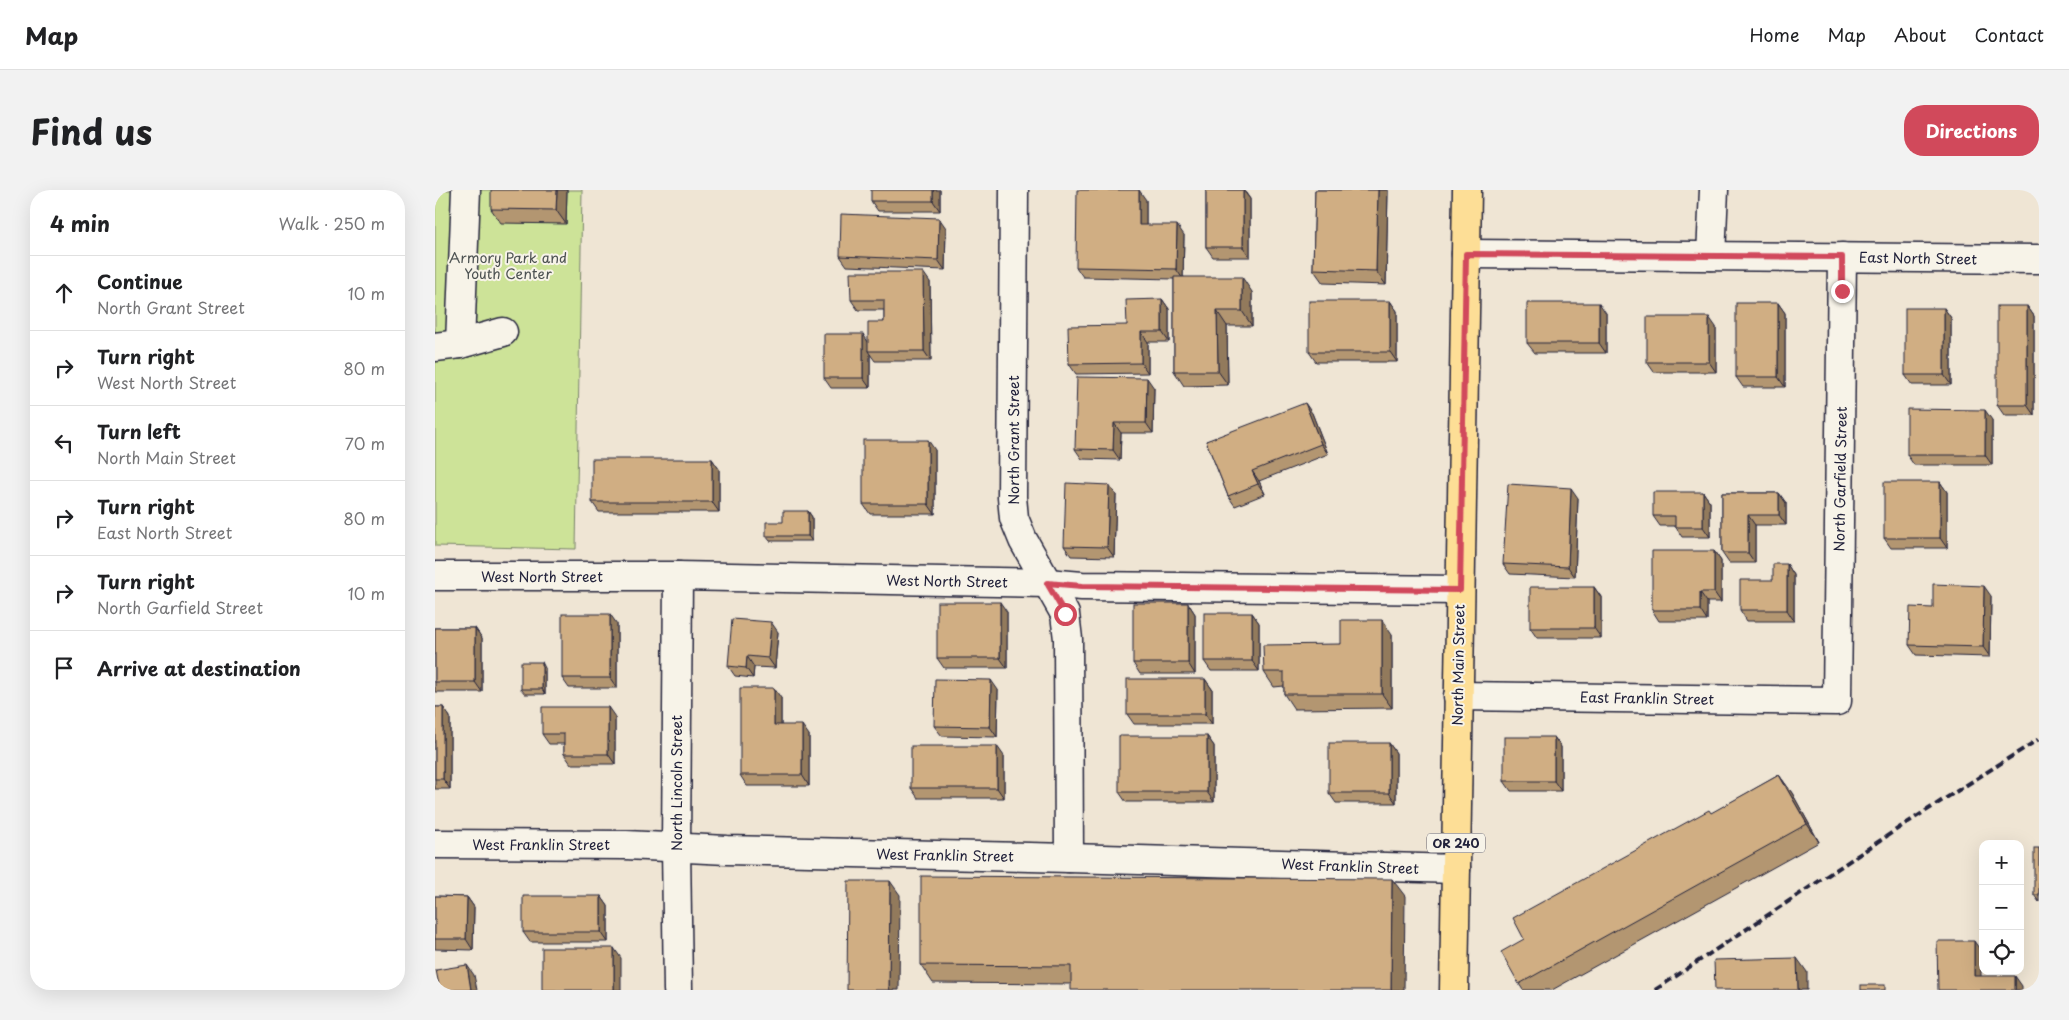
<!DOCTYPE html>
<html lang="en">
<head>
<meta charset="utf-8">
<style>
	:root { --surface:#fff; --page:#f2f2f2; --text:#202124; --muted:#757577; --line:#e0e0e0; --accent:#d1495b }
	body { margin:0; font-family:"Playpen Sans",sans-serif; background:var(--page); color:var(--text) }
	.controls { position:absolute; right:15px; bottom:15px; display:grid; overflow:hidden; border-radius:10px; box-shadow:0 5px 20px #0002 }
	.controls button { width:45px; height:45px; display:grid; place-items:center; padding:0; border:0; border-bottom:1px solid var(--line); background:var(--surface); color:var(--text); font:25px sans-serif }
	.stop { position:absolute; width:15px; height:15px; margin:-11px; border:4px solid #d1495b; border-radius:50%; background:#fff }
	.stop.end { background:#d1495b; border-color:#fff; box-shadow:0 1px 5px #0008 }
	.list { margin:0; padding:0; list-style:none }
	h2 { display:flex; justify-content:space-between; align-items:center; height:65px; margin:0; padding:0 20px; font-size:21px }
	h2 small { font-size:16px; font-weight:400; color:var(--muted) }
	.list li { display:grid; grid-template-columns:32px 1fr auto; gap:15px; align-items:center; box-sizing:border-box; height:75px; padding:0 20px; border-top:1px solid var(--line) }
	.list b { display:block; font-size:19px; white-space:nowrap }
	.list p { margin:0; font-size:16px; white-space:nowrap; color:var(--muted) }
	.list em { font-size:16px; font-style:normal; color:var(--muted) }
	.icon { flex:none; width:28px; height:28px; fill:none; stroke:currentColor; stroke-width:2; stroke-linecap:round; stroke-linejoin:round }
	.map { position:relative; flex:none; width:1604px; height:800px; overflow:hidden; border-radius:20px }
	header { display:flex; align-items:center; gap:30px; box-sizing:border-box; height:70px; padding:0 25px; background:var(--surface); border-bottom:1px solid var(--line) }
	header strong { font-size:24px }
	nav { display:flex; gap:28px; margin-inline-start:auto; font-size:18px }
	.intro { display:flex; align-items:center; justify-content:space-between; box-sizing:border-box; height:120px; padding:0 30px }
	h1 { margin:0; font-size:35px }
	.button { padding:12px 22px; border-radius:20px; background:var(--accent); color:#fff; font-size:18px; font-weight:700 }
	main { display:flex; gap:30px; padding:0 30px }
	aside { flex:1; background:var(--surface); border-radius:20px; box-shadow:0 5px 20px #0002 }
	.map>svg:first-child { display:block }
	.green { fill:#cde398; stroke:#78826a }
	.lines { fill:none; stroke-linecap:round; stroke-linejoin:round }
	.minor-casing { stroke:#22223b; stroke-width:31 }
	.major-casing { stroke:#22223b; stroke-width:31 }
	.minor { stroke:#f7f3e8; stroke-width:28 }
	.major { stroke:#fdde96; stroke-width:28 }
	.rail { stroke:#22223b; stroke-width:4; stroke-dasharray:8 4; stroke-linecap:butt }
	.wall { fill:#b39671; stroke:#22223b }
	.shaded-wall { fill:#927a5c; stroke:#22223b }
	.building { fill:#d0ae83; stroke:#22223b }
	.route { stroke:#d1495b; stroke-width:6 }
	.labels { text-anchor:middle; dominant-baseline:central; stroke-width:4; stroke-linejoin:round; paint-order:stroke }
	.shield { fill:#f7f3e8; stroke:#62616f; stroke-width:1 }
	.shield-label { font-size:12px; font-weight:bold; fill:#22223b }
	.park-label { font-size:14px; fill:#4d5252; stroke:#f7f3e8 }
	.street-label { font-size:14px; fill:#22223b; stroke:#f7f3e8 }
</style>
</head>
<body>
<header>
<strong>Map</strong>
<nav><a>Home</a><a>Map</a><a>About</a><a>Contact</a></nav>
</header>
<div class="intro"><h1>Find us</h1><a class="button">Directions</a></div>
<main>
<aside>
<h2>4 min<small>Walk · 250 m</small></h2>
<ul class="list">
<li><svg class="icon" aria-label="ahead" viewBox="0 0 24 24"><path d="M12 20V5M6 11l6-6 6 6"/></svg><div><b>Continue</b><p>North Grant Street</p></div><em>10 m</em></li>
<li><svg class="icon" aria-label="right" viewBox="0 0 24 24"><path d="M7 20v-9h11M14 6l5 5-5 5"/></svg><div><b>Turn right</b><p>West North Street</p></div><em>80 m</em></li>
<li><svg class="icon" aria-label="left" viewBox="0 0 24 24"><path d="M17 20v-9H6M10 6l-5 5 5 5"/></svg><div><b>Turn left</b><p>North Main Street</p></div><em>70 m</em></li>
<li><svg class="icon" aria-label="right" viewBox="0 0 24 24"><path d="M7 20v-9h11M14 6l5 5-5 5"/></svg><div><b>Turn right</b><p>East North Street</p></div><em>80 m</em></li>
<li><svg class="icon" aria-label="right" viewBox="0 0 24 24"><path d="M7 20v-9h11M14 6l5 5-5 5"/></svg><div><b>Turn right</b><p>North Garfield Street</p></div><em>10 m</em></li>
<li><svg class="icon" aria-label="arrive" viewBox="0 0 24 24"><path d="M6 21V4h12l-3 4 3 4H6"/></svg><div><b>Arrive at destination</b></div></li>
</ul>
</aside>
<div class="map">
<svg width="1604" height="800" viewBox="0 0 1604 800">
	<rect width="100%" height="100%" fill="#efe5d4"/>
	<filter id="ink" filterUnits="userSpaceOnUse"><feTurbulence type="fractalNoise" baseFrequency=".02" numOctaves="2"/><feDisplacementMap in="SourceGraphic" scale="10" xChannelSelector="R" yChannelSelector="G"/><feConvolveMatrix kernelMatrix="1 2 1 2 8 2 1 2 1" color-interpolation-filters="sRGB"/></filter>
	<g filter="url(#ink)">
		<path class="green" d="M0,0H147L141,359L0,356Z"/>
		<g class="lines">
			<g class="minor-casing">
				<g id="minor">
					<path d="M579,0L577,307L579,328L588,350L630,424L633,449L634,668"/>
					<path d="M1031,64L1604,69"/>
					<path d="M1276,66L1279,0"/>
					<path d="M25,154L31,0"/>
					<path d="M0,157L25,154L68,142"/>
					<path d="M0,386H243L612,393L647,396L1025,400"/>
					<path d="M243,386L241,657L243,800"/>
					<path d="M1023,506L1402,511L1407,67"/>
					<path d="M0,654L191,655L292,660L634,668L1021,679"/>
				</g>
			</g>
			<g class="major-casing">
				<path id="major" d="M1019,800L1032,0"/>
			</g>
			<use href="#minor" class="minor"/>
			<use href="#major" class="major"/>
			<path class="rail" d="M1220,800L1467,636L1604,549"/>
		</g>
		<g class="wall">
			<path d="M132,0L131,34L66,33L56,19Z"/>
			<path d="M505,0V21H443L436,11Z"/>
			<path d="M771,0H809L815,9V67H778L771,57Z"/>
			<path d="M880,0H953L951,95L888,93L878,79Z"/>
			<path d="M711,10V35L749,45L748,87L817,102V136H792L793,195L749,196L739,181V89L648,87L641,77Z"/>
			<path d="M511,38L510,80L412,76L405,66Z"/>
			<path d="M495,92L496,171H440L435,164V198H396L389,188L433,152L449,132V120H423L416,110Z"/>
			<path d="M727,109L734,119V152H713V183L641,184L634,174L692,135Z"/>
			<path d="M955,111L962,121V172H881L874,162Z"/>
			<path d="M1343,113L1350,123V197H1308L1301,187Z"/>
			<path d="M1592,116L1599,126V225H1569L1562,215Z"/>
			<path d="M1509,118L1516,128V195H1477L1470,185Z"/>
			<path d="M1171,123V163H1100L1092,153Z"/>
			<path d="M1281,137V182H1219L1212,172Z"/>
			<path d="M719,198L718,243H686L685,270L647,269L640,259Z"/>
			<path d="M877,223L893,264L824,291L830,304L800,316L793,306L771,251Z"/>
			<path d="M1557,230V275H1479L1472,265Z"/>
			<path d="M500,260V324H435L428,314Z"/>
			<path d="M277,269L284,279V322H164L157,312Z"/>
			<path d="M1505,292L1512,302V358H1456L1449,348Z"/>
			<path d="M1268,302L1275,312V347H1247L1240,336H1225L1218,326Z"/>
			<path d="M1287,303H1344L1351,313V335H1320V373H1294L1287,363Z"/>
			<path d="M681,305L679,367L636,366L629,356Z"/>
			<path d="M1143,308L1140,387L1075,384L1068,374Z"/>
			<path d="M373,321L377,327V351H335L331,346Z"/>
			<path d="M1279,361L1286,371V412H1272V431H1224L1217,420Z"/>
			<path d="M1352,374L1359,385V431H1312L1305,420L1338,390Z"/>
			<path d="M1159,397L1166,407V448H1102L1095,438Z"/>
			<path d="M1556,406L1555,467L1481,465L1474,455L1498,418Z"/>
			<path d="M753,413L760,424V484H705L698,473Z"/>
			<path d="M572,422V478H509L502,468Z"/>
			<path d="M817,423L824,433V481H776L769,471Z"/>
			<path d="M182,434V498H134L127,488Z"/>
			<path d="M0,438H40L47,448V502H0Z"/>
			<path d="M343,442L340,478L319,477L318,488L300,486L293,476Z"/>
			<path d="M957,445V518L859,519L849,504V496L839,497L829,482L906,454Z"/>
			<path d="M110,478V504H90L86,499Z"/>
			<path d="M770,489L777,499V534H699L692,524Z"/>
			<path d="M563,500L562,547L507,546L499,536Z"/>
			<path d="M346,508V535L374,545V596H312L305,585Z"/>
			<path d="M0,517H8L15,527V599H0Z"/>
			<path d="M180,527V574H136L129,564V554H114L107,544Z"/>
			<path d="M772,546L779,556V612H691L684,602Z"/>
			<path d="M1119,547L1126,557V601H1076L1069,591Z"/>
			<path d="M954,553L961,563V613H901L894,603Z"/>
			<path d="M569,566V608H483L476,598Z"/>
			<path d="M1344,585L1357,603L1384,652L1117,800H1088L1084,794L1089,749L1277,623Z"/>
			<path d="M1604,658V712L1599,705Z"/>
			<path d="M0,706L32,707L39,717L38,760L0,759Z"/>
			<path d="M166,706L173,716V752H95L88,742Z"/>
			<path d="M970,706L636,794L498,793L486,775Z"/>
		</g>
		<g class="shaded-wall">
			<path d="M122,0H132L131,34L121,20Z"/>
			<path d="M498,0H505V21L498,11Z"/>
			<path d="M704,0L711,10V45L704,35Z"/>
			<path d="M808,0L815,9V67L808,57Z"/>
			<path d="M943,0H953L951,95L941,81Z"/>
			<path d="M504,28L511,38L510,80L503,70Z"/>
			<path d="M742,35L749,45L748,89L741,79Z"/>
			<path d="M488,82L495,92L496,171L489,161Z"/>
			<path d="M807,87L817,102V136L807,121Z"/>
			<path d="M727,109L734,119V152L727,142Z"/>
			<path d="M955,111L962,121V172L955,162Z"/>
			<path d="M1164,113L1171,123V163L1164,153Z"/>
			<path d="M1343,113L1350,123V197L1343,187Z"/>
			<path d="M1592,116L1599,126V225L1592,215Z"/>
			<path d="M1509,118L1516,128V195L1509,185Z"/>
			<path d="M782,121L792,136L793,195L783,181Z"/>
			<path d="M1274,127L1281,137V182L1274,172Z"/>
			<path d="M706,142L713,152V183L706,173Z"/>
			<path d="M428,144L435,155L433,161L435,164V198L428,188Z"/>
			<path d="M712,188L719,198L718,243L711,233Z"/>
			<path d="M870,213L877,223L893,264L886,254Z"/>
			<path d="M1550,220L1557,230V275L1550,265Z"/>
			<path d="M679,233L686,243L685,270L678,260Z"/>
			<path d="M493,250L500,260V324L493,314Z"/>
			<path d="M277,269L284,279V322L277,312Z"/>
			<path d="M817,281L824,291L830,304L823,294Z"/>
			<path d="M1505,292L1512,302V358L1505,348Z"/>
			<path d="M674,295L681,305L679,367L672,357Z"/>
			<path d="M1136,298L1143,308L1140,387L1133,377Z"/>
			<path d="M1268,302L1275,312V347L1268,337Z"/>
			<path d="M1344,303L1351,313V335L1344,325Z"/>
			<path d="M373,321L377,327V351L373,346Z"/>
			<path d="M1313,325L1320,335V373L1313,363Z"/>
			<path d="M1279,361L1286,371V412L1279,402Z"/>
			<path d="M1352,374L1359,385V431L1352,420Z"/>
			<path d="M1549,396L1556,406L1555,467L1548,457Z"/>
			<path d="M1159,397L1166,407V448L1159,438Z"/>
			<path d="M1265,402L1272,412V431L1265,420Z"/>
			<path d="M565,412L572,422V478L565,468Z"/>
			<path d="M753,413L760,424V484L753,473Z"/>
			<path d="M817,423L824,433V481L817,471Z"/>
			<path d="M175,424L182,434V498L175,488Z"/>
			<path d="M947,430L957,445V518L947,504Z"/>
			<path d="M336,432L343,442L340,478L333,468Z"/>
			<path d="M40,438L47,448V502L40,492Z"/>
			<path d="M312,466L319,477L318,488L311,478Z"/>
			<path d="M107,472L110,478V504L107,499Z"/>
			<path d="M770,489L777,499V534L770,524Z"/>
			<path d="M556,490L563,500L562,547L555,537Z"/>
			<path d="M339,498L346,508V545L339,535Z"/>
			<path d="M8,517L15,527V599L8,589Z"/>
			<path d="M173,517L180,527V574L173,564Z"/>
			<path d="M367,535L374,545V596L367,585Z"/>
			<path d="M772,546L779,556V612L772,602Z"/>
			<path d="M1119,547L1126,557V601L1119,591Z"/>
			<path d="M954,553L961,563V613L954,603Z"/>
			<path d="M562,556L569,566V608L562,598Z"/>
			<path d="M1344,585L1357,603L1384,652L1372,634Z"/>
			<path d="M957,689L970,706L969,800H956Z"/>
			<path d="M455,691L465,705L464,800H454Z"/>
			<path d="M166,706L173,716V752L166,742Z"/>
			<path d="M32,707L39,717L38,760L31,749Z"/>
			<path d="M1539,751L1546,761V796L1539,786Z"/>
			<path d="M179,758L186,768V800H179Z"/>
			<path d="M1362,768L1372,782V800H1363Z"/>
			<path d="M32,775L39,785L42,800H36Z"/>
			<path d="M1580,786L1587,796V800H1580Z"/>
		</g>
		<g class="building">
			<path d="M56,0H122L121,20L56,19Z"/>
			<rect x="436" y="0" width="62" height="11"/>
			<path d="M642,0H704V35H742L741,79L641,77Z"/>
			<rect x="771" y="0" width="37" height="57"/>
			<path d="M880,0H943L941,81L878,79Z"/>
			<path d="M406,24L504,28L503,70L405,66Z"/>
			<path d="M415,82H488L489,161H433V132H449V110H416Z"/>
			<path d="M739,87H807V121H782L783,181H739Z"/>
			<path d="M727,109V142H706V173L634,174L633,136L692,135L691,110Z"/>
			<rect x="874" y="111" width="81" height="51"/>
			<rect x="1092" y="113" width="72" height="40"/>
			<rect x="1301" y="113" width="42" height="74"/>
			<rect x="1562" y="116" width="30" height="99"/>
			<rect x="1470" y="118" width="39" height="67"/>
			<rect x="1212" y="127" width="62" height="45"/>
			<rect x="389" y="144" width="39" height="44"/>
			<path d="M642,187L712,188L711,233H679L678,260L640,259Z"/>
			<path d="M870,213L886,254L817,281L823,294L793,306L771,251Z"/>
			<path d="M1472,219L1550,220V265H1472Z"/>
			<rect x="428" y="250" width="65" height="64"/>
			<rect x="157" y="269" width="120" height="43"/>
			<rect x="1449" y="292" width="56" height="56"/>
			<path d="M631,293L674,295L672,357L629,356Z"/>
			<path d="M1073,294L1136,298L1133,377L1068,374Z"/>
			<path d="M1218,302H1268V337H1240V326H1218Z"/>
			<path d="M1287,303H1344V325H1313V363H1287Z"/>
			<path d="M348,321H373V346H331V332H348Z"/>
			<path d="M1217,361H1279V402H1265V420H1217Z"/>
			<path d="M1338,374H1352V420H1305V390H1338Z"/>
			<path d="M1498,394L1549,396L1548,457L1474,455L1475,417L1498,418Z"/>
			<rect x="1095" y="397" width="64" height="41"/>
			<rect x="502" y="412" width="63" height="56"/>
			<rect x="698" y="413" width="55" height="60"/>
			<rect x="769" y="423" width="48" height="48"/>
			<rect x="127" y="424" width="48" height="64"/>
			<path d="M297,429L336,432L333,468L312,466L311,478L293,476Z"/>
			<path d="M906,430H947V504H849V482H829L828,455L906,454Z"/>
			<rect x="0" y="438" width="40" height="54"/>
			<rect x="86" y="472" width="21" height="27"/>
			<path d="M500,489L556,490L555,537L499,536Z"/>
			<rect x="692" y="489" width="78" height="35"/>
			<path d="M305,498H339V535H367V585H305Z"/>
			<rect x="0" y="517" width="8" height="72"/>
			<path d="M107,517H173V564H129V544H107Z"/>
			<rect x="684" y="546" width="88" height="56"/>
			<rect x="1069" y="547" width="50" height="44"/>
			<rect x="894" y="553" width="60" height="50"/>
			<rect x="476" y="556" width="86" height="42"/>
			<path d="M1344,585L1372,634L1084,794L1066,762L1089,749L1078,728L1274,620L1276,623Z"/>
			<rect x="1599" y="658" width="5" height="47"/>
			<path d="M486,686L957,689L956,800H636V776L486,775Z"/>
			<path d="M413,691H455L454,800H412Z"/>
			<path d="M0,706L32,707L31,749H0Z"/>
			<rect x="88" y="706" width="78" height="36"/>
			<path d="M1502,751H1539V786H1580V800H1503Z"/>
			<rect x="107" y="758" width="72" height="42"/>
			<path d="M1362,768L1363,800H1280L1279,770Z"/>
			<path d="M32,775L36,800H5L1,780Z"/>
			<rect x="1426" y="795" width="24" height="5"/>
		</g>
	</g>
	<g class="lines" filter="url(#ink)">
		<path class="route" d="M630,424L612,393L647,396L1025,400L1031,64L1407,67V101"/>
	</g>
	<g class="labels">
		<rect class="shield" x="992" y="643.5" width="58" height="19" rx="4"/>
		<g class="shield-label">
			<text x="1021" y="653">OR 240</text>
		</g>
		<g class="park-label">
			<text x="73" y="67">Armory Park and<tspan x="73" dy="16">Youth Center</tspan></text>
		</g>
		<g class="street-label">
			<text transform="translate(1483 68) rotate(1)">East North Street</text>
			<text transform="translate(578 250) rotate(-90)">North Grant Street</text>
			<text transform="translate(1405 289) rotate(-89)">North Garfield Street</text>
			<text x="107" y="386">West North Street</text>
			<text transform="translate(512 391) rotate(1)">West North Street</text>
			<text transform="translate(1023 475) rotate(-89)">North Main Street</text>
			<text transform="translate(1212 508) rotate(1)">East Franklin Street</text>
			<text transform="translate(241 593) rotate(-90)">North Lincoln Street</text>
			<text x="106" y="654">West Franklin Street</text>
			<text transform="translate(510 665) rotate(1)">West Franklin Street</text>
			<text transform="translate(915 676) rotate(2)">West Franklin Street</text>
		</g>
	</g>
</svg>
<div class="controls">
<button>+</button>
<button>−</button>
<button><svg class="icon" aria-label="locate" viewBox="0 0 24 24"><circle cx="12" cy="12" r="6"/><path d="M12 2v4M12 18v4M2 12h4M18 12h4"/></svg></button>
</div>
<div class="stop" style="left:630px;top:424px"></div>
<div class="stop end" style="left:1407px;top:101px"></div>
</div>
</main>
</body>
</html>
